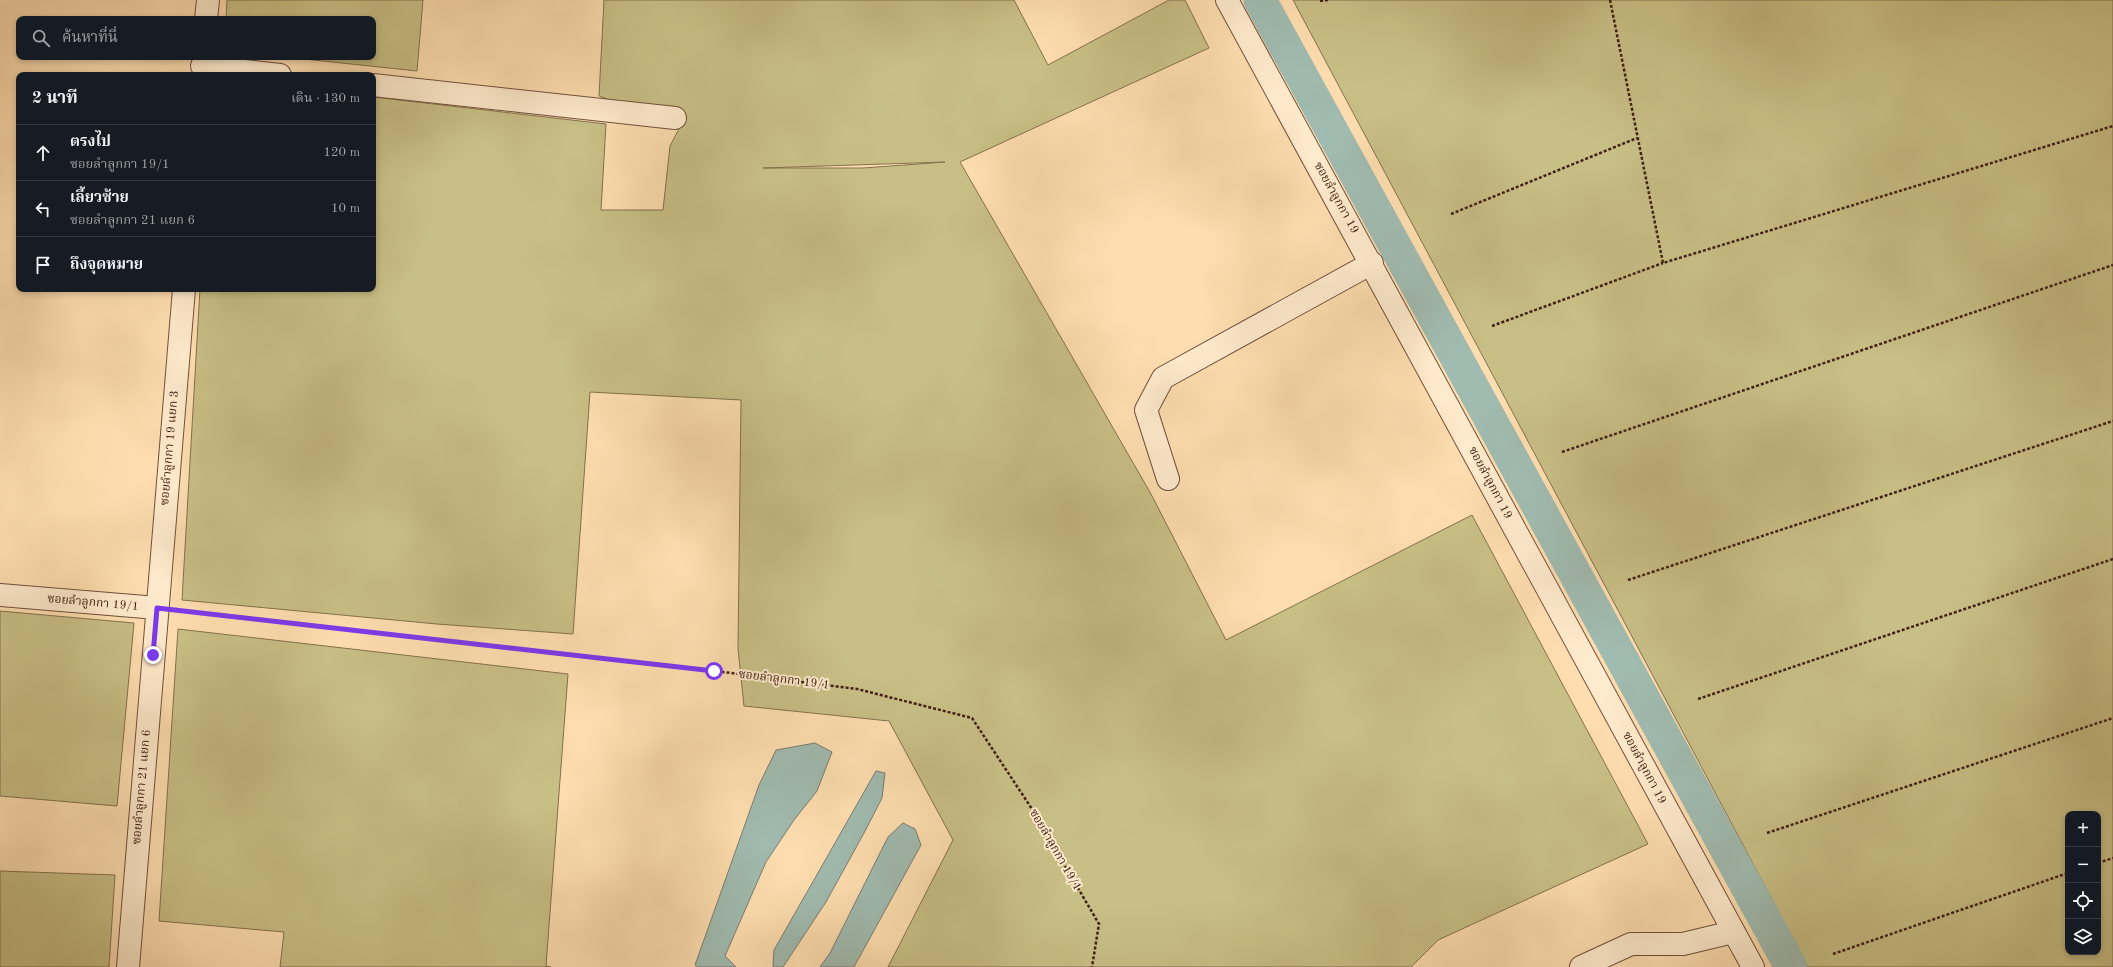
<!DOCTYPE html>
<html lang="th">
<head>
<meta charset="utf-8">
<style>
	:root { --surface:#171b24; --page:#20242c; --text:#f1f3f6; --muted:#9ea1a6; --line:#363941 }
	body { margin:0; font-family:"Old Standard TT","Noto Serif Thai",serif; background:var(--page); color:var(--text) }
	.controls { position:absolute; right:12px; bottom:12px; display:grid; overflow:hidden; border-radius:8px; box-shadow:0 2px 6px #0003 }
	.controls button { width:36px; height:36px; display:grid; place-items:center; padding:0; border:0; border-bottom:1px solid var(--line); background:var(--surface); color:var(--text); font:20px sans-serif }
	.stop { position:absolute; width:12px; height:12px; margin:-9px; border:3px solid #7c3aed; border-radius:50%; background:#fff }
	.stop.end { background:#7c3aed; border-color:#fff; box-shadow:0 1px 4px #0008 }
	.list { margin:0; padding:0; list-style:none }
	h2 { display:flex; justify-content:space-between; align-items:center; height:52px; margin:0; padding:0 16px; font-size:17px }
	h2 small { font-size:13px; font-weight:400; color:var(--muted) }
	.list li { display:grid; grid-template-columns:26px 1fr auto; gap:12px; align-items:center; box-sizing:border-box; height:56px; padding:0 16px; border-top:1px solid var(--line) }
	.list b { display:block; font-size:15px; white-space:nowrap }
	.list p { margin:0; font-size:13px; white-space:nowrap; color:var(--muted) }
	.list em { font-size:13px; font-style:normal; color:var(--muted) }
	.icon { flex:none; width:22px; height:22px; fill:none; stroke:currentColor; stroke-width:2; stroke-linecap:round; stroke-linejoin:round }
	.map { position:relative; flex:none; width:2113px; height:967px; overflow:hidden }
	.search { position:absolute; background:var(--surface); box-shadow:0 2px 6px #0003; left:16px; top:16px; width:360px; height:44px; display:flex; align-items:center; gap:10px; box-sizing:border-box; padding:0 14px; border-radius:8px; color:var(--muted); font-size:15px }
	.panel { position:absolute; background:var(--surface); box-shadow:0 2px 6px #0003; left:16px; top:72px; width:360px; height:220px; border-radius:8px }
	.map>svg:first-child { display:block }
	.green { fill:#c8bf86; stroke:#85704d; fill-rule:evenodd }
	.water { fill:#a0bbb0; stroke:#7a7d72 }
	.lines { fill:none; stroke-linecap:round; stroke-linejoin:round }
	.canal { stroke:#a0bbb0; stroke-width:33 }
	.minor-casing { stroke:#71503b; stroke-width:24 }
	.path { stroke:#422014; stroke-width:2.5; stroke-dasharray:3 2; stroke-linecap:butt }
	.minor { stroke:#feeacc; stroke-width:22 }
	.route { stroke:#7c3aed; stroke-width:5 }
	.labels { text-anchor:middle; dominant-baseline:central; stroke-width:4; stroke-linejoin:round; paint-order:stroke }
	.street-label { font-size:12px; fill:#422014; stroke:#feeacc }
</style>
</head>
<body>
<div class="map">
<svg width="2113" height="967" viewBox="0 0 2113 967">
	<rect width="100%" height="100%" fill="#fedeb0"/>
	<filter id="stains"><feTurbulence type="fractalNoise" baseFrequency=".005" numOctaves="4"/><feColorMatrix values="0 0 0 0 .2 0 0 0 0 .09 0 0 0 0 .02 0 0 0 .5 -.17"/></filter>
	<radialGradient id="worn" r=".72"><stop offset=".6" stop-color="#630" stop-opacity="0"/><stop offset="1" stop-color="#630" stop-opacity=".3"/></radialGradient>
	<g class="green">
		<path d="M227,0H423L417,71L285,57H373V19H226Z"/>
		<path d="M604,0H1014L1048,65L1169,0H1185L1209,48L960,162L1151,494L1226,640L1472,515L1648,844L1438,940L1411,967H888L953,840L889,721L744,706L738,649L741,400L590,392L573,634L437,624L182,600L200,289H373V97L606,124L601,210H663L670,146L681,125L599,96ZM945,162L863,168H763Z"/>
		<path d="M1293,0H2113V967H1808ZM2068,814H2098V952H2068Z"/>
		<path d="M0,611L134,623L117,806L0,796Z"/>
		<path d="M178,629L568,674L546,966L551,967H280L284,932L159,921Z"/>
		<path d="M0,871L115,875L109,967H0Z"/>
	</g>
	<g class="water">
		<path d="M815,743L832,752L817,791L794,820L766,862L725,956L736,967H698L695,965L759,785L776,750Z"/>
		<path d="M876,771L885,773L882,798L864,833L826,902L783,967H773L774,950Z"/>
		<path d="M903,823L915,829L921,845L854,967H820L830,953L888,837Z"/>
	</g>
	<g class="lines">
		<path class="canal" d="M1260,0L1791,967"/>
		<g class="minor-casing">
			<g id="minor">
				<path d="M1227,0L1753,967"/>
				<path d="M206,19L208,0"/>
				<path d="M202,66L280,75"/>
				<path d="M373,85L675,118"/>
				<path d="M1168,479L1146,410L1163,378L1372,263"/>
				<path d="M0,595L157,608"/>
				<path d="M128,967L184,289"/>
				<path d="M1581,967L1631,944H1683L1733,932"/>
			</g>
		</g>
		<g class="path">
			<path d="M1610,0L1663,263L2113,126"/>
			<path d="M1320,1L1328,0"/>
			<path d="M1451,214L1637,138"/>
			<path d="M1492,326L1663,263"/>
			<path d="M1562,452L2113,265"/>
			<path d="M1628,580L2113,421"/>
			<path d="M185,611L699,669L857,689L972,718L1030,806L1099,924L1092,967"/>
			<path d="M1698,699L2113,559"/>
			<path d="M1767,833L2113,718"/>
			<path d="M2098,863L2113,858"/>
			<path d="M1833,954L2068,873"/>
		</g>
		<use href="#minor" class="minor"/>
	</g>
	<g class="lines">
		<path class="route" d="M153,655L157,608L714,671"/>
	</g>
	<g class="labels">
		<g class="street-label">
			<text transform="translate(1336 198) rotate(61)">ซอยลำลูกกา 19</text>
			<text transform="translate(170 448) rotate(-85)">ซอยลำลูกกา 19 แยก 3</text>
			<text transform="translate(1490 483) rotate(62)">ซอยลำลูกกา 19</text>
			<text transform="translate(93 603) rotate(5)">ซอยลำลูกกา 19/1</text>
			<text transform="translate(784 680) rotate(7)">ซอยลำลูกกา 19/1</text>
			<text transform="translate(1644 768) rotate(62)">ซอยลำลูกกา 19</text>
			<text transform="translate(142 787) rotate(-85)">ซอยลำลูกกา 21 แยก 6</text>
			<text transform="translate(1055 850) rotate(60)">ซอยลำลูกกา 19/1</text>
		</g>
	</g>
	<rect width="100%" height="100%" filter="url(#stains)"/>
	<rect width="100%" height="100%" fill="url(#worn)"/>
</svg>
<div class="controls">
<button>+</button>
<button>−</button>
<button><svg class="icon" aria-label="locate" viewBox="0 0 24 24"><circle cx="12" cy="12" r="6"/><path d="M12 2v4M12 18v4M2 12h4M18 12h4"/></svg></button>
<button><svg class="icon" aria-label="layers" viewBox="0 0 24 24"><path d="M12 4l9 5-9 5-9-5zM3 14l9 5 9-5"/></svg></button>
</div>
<div class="stop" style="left:714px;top:671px"></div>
<div class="stop end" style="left:153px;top:655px"></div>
<div class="search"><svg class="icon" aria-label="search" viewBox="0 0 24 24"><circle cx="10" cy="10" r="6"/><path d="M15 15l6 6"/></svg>ค้นหาที่นี่</div>
<section class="panel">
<h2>2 นาที<small>เดิน · 130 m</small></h2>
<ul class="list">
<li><svg class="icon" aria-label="ahead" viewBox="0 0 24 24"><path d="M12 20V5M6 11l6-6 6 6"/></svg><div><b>ตรงไป</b><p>ซอยลำลูกกา 19/1</p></div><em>120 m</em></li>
<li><svg class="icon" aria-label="left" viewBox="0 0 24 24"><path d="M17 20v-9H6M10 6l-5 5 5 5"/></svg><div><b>เลี้ยวซ้าย</b><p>ซอยลำลูกกา 21 แยก 6</p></div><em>10 m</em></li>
<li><svg class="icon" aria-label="arrive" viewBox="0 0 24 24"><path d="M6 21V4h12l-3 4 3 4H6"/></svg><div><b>ถึงจุดหมาย</b></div></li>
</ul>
</section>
</div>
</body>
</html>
